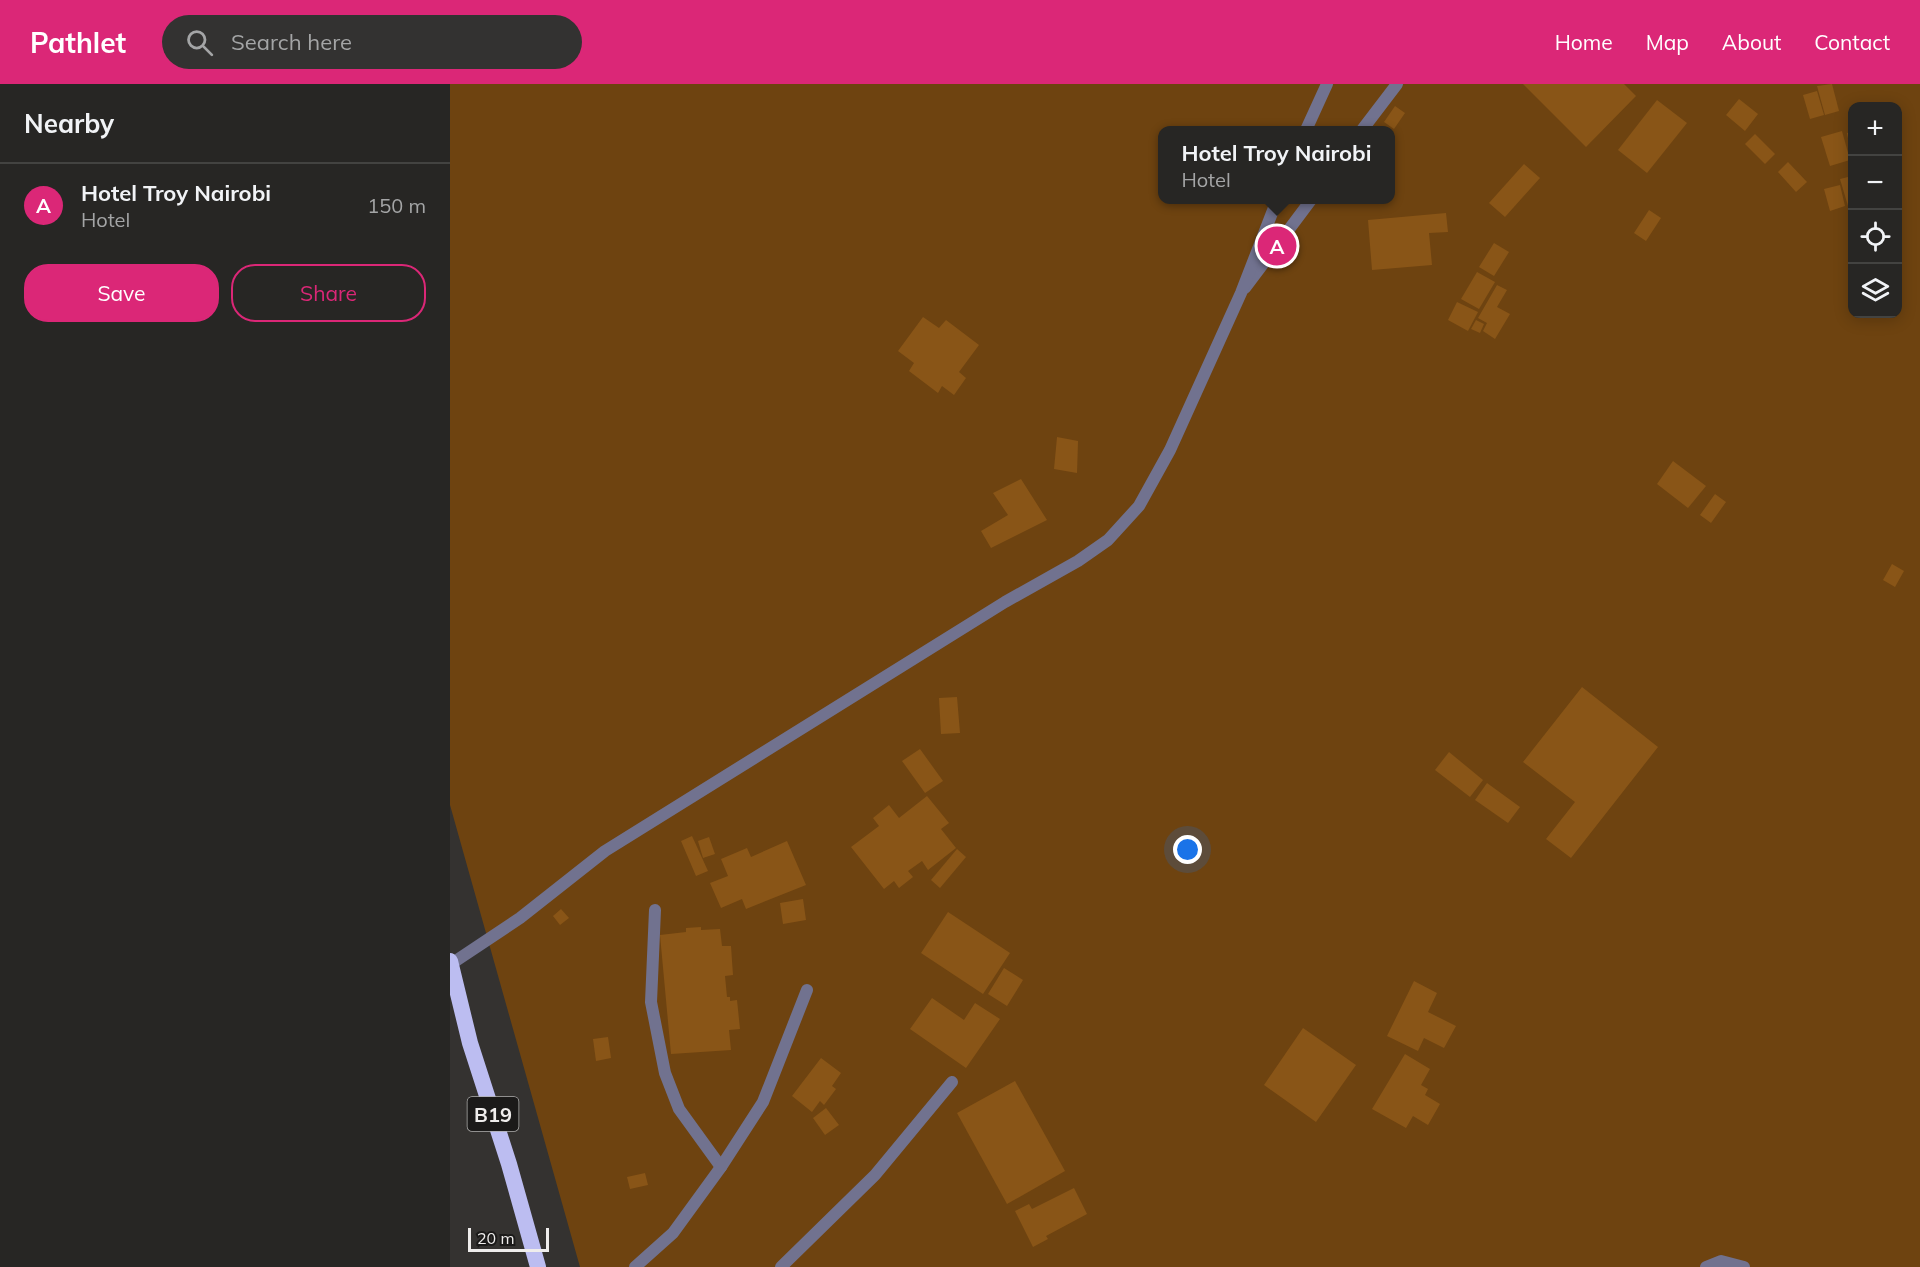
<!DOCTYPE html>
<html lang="en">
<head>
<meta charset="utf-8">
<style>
	:root { --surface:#272624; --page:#333231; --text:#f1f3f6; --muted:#a4a5a6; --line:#434341; --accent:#db2777 }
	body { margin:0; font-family:Mulish,sans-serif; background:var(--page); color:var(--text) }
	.controls { position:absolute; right:18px; top:18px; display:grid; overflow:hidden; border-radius:12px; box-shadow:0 3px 15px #0003 }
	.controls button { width:54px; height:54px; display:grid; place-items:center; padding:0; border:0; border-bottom:2px solid var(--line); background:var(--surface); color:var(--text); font:30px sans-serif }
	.scale { position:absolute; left:18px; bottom:15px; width:81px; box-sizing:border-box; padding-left:6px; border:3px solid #efedec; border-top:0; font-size:16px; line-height:21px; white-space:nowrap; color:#efedec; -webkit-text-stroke:4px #1b1a19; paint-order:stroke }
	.you { position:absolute; left:738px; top:766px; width:21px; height:21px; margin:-15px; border:4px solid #fff; border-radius:50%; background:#1a73e8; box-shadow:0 0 0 9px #1a73e833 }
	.badge { display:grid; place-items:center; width:39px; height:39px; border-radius:50%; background:var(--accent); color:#fff; font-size:20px; font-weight:700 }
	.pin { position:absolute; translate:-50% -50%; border:3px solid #fff; box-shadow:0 2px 6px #0006 }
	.popup { position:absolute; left:708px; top:42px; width:237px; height:78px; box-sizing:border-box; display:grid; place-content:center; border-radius:12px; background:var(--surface); filter:drop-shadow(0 2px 4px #0005); font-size:20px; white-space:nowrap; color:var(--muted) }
	.popup b { font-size:22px; color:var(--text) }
	.popup::after { content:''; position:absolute; left:50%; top:100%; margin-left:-12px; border:12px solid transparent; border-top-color:var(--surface) }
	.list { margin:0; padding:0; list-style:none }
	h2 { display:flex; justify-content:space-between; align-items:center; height:78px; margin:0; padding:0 24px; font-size:26px }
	h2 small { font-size:20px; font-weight:400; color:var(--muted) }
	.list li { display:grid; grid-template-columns:39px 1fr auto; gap:18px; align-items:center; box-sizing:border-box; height:84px; padding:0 24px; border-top:2px solid var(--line) }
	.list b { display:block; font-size:22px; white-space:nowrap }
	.list p { margin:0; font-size:20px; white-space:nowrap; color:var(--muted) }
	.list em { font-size:20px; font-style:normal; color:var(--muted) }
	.actions { display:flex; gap:12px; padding:18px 24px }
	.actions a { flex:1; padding:14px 0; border:2px solid var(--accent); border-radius:24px; text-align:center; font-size:21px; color:var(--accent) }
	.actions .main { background:var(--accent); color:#fff }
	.icon { flex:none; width:33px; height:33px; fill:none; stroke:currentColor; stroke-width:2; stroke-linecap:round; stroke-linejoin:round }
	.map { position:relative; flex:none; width:1470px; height:1183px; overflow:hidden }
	header { display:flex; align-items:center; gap:36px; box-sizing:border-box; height:84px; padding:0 30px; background:var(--accent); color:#fff }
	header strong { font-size:28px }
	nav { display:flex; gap:33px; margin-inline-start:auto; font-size:21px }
	.search { width:420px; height:54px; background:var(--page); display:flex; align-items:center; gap:15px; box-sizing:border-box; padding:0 21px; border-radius:33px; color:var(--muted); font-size:22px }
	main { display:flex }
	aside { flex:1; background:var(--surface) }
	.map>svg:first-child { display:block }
	.green { fill:#6e4310; fill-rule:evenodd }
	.building { fill:#895517 }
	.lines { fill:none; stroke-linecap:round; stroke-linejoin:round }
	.service { stroke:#71728f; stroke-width:12 }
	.minor { stroke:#71728f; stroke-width:12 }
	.trunk { stroke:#bcbdf1; stroke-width:16 }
	.labels { text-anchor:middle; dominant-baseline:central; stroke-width:4.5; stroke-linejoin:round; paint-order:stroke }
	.shield { fill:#1b1a19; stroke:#afaead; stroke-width:1.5 }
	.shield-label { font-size:20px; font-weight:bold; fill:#efedec }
</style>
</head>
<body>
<header>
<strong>Pathlet</strong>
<div class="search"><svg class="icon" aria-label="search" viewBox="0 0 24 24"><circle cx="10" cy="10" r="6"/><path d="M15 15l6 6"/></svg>Search here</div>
<nav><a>Home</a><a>Map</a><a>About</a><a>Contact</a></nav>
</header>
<main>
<aside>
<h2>Nearby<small></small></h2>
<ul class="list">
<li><span class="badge">A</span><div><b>Hotel Troy Nairobi</b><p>Hotel</p></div><em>150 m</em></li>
</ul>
<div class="actions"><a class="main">Save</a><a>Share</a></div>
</aside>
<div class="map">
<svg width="1470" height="1183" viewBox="0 0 1470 1183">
	<rect width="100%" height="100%" fill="#343230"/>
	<path class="green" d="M0,0H1470V1183H130L0,721ZM1402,22H1448V230H1402ZM713,46H941V116H713Z"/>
	<g class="building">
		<path d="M1073,0H1174L1186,12L1136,63Z"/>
		<path d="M1382,0L1389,27L1375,31L1367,2Z"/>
		<path d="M1367,7L1374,31L1360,35L1353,11Z"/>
		<path d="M1289,15L1308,30L1295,47L1276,31Z"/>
		<path d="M1207,16L1237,39L1197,89L1168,66Z"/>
		<path d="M945,22L955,29L944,45L934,38Z"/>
		<path d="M1392,47L1400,76L1380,82L1371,53Z"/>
		<path d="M1402,48V71H1401L1397,49Z"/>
		<path d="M1305,50L1325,70L1315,80L1295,60Z"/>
		<path d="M1338,78L1357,98L1346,108L1328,88Z"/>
		<path d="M1074,80L1090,94L1055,133L1039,119Z"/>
		<path d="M1402,92V121L1398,122L1390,95Z"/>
		<path d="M1390,101L1395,122L1380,127L1374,105Z"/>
		<path d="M1199,126L1211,134L1196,157L1184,149Z"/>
		<path d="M996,129L998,148L979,149L982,181L922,186L918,136Z"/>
		<path d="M1044,159L1059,168L1044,192L1029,183Z"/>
		<path d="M1027,188L1045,198L1029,225L1011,215Z"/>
		<path d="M1047,201L1057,206L1047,223L1060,230L1045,255L1033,247L1037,239L1028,234Z"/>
		<path d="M1007,218L1028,228L1018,247L998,236Z"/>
		<path d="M473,233L489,244L496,236L529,261L509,288L516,294L504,311L492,302L488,309L459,287L464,279L448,267Z"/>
		<path d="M1026,236L1034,240L1030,249L1021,245Z"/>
		<path d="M607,353L628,357L627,389L604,385Z"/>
		<path d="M1223,377L1256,402L1238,424L1207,400Z"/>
		<path d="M571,395L597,436L541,464L531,447L558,431L543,409Z"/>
		<path d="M1265,410L1276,418L1261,439L1250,431Z"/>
		<path d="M1442,480L1454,487L1445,503L1433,496Z"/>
		<path d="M1132,603L1208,663L1121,774L1096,755L1125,718L1073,678Z"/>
		<path d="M507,613L510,649L491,650L489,614Z"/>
		<path d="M470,665L493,697L475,709L452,677Z"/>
		<path d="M999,668L1033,696L1020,713L985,686Z"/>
		<path d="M1037,699L1070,723L1058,739L1025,716Z"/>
		<path d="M477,712L499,739L491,745L506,764L478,786L472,777L458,787L463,793L449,804L444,797L434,805L401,763L429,742L423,734L439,721L449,734Z"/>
		<path d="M242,752L258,787L246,792L231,757Z"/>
		<path d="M259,753L265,770L253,774L248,757Z"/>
		<path d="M337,757L356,801L296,825L292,815L271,824L260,799L278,792L271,775L297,764L301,773Z"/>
		<path d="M507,765L516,773L490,804L481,796Z"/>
		<path d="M353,815L356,836L333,840L330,819Z"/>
		<path d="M111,825L119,834L110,841L103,832Z"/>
		<path d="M498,828L560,869L533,910L471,869Z"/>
		<path d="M251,843V846L270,845L272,862H281L283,891L275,892L277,913H280V917L287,916L290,945L279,946L281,966L221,970L210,851L236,848V844Z"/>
		<path d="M554,884L573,896L557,922L538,910Z"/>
		<path d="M964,897L987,909L978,928L1006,942L994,964L974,954L968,967L937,952Z"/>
		<path d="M482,914L514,936L525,919L550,935L516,984L460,945Z"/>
		<path d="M853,944L906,981L866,1038L814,1001Z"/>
		<path d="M158,953L161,974L146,977L143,955Z"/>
		<path d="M955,970L980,985L971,1001L978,1005L975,1011L990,1020L978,1041L963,1032L956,1044L922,1025Z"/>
		<path d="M371,974L391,989L382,1002L386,1005L374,1021L370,1017L362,1028L342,1012Z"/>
		<path d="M565,997L615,1087L557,1120L507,1029Z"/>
		<path d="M376,1024L389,1041L375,1051L363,1034Z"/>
		<path d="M195,1089L198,1101L180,1105L177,1093Z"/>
		<path d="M624,1104L637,1130L596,1152L598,1155L583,1163L565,1127L579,1120L582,1125Z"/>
	</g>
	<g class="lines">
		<g class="service">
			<path d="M912,46L947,0"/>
			<path d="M795,204L861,116"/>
			<path d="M205,826L201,918L215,989L229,1025L271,1083"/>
			<path d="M1256,1183L1271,1177L1294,1183"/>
		</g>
		<g class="minor">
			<path d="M856,46L877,0"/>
			<path d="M1,880L70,834L155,767L555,518L628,477L658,456L689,422L720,366L791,209L827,116"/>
			<path d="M185,1183L223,1149L271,1083L313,1018L357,906"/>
			<path d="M331,1183L425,1091L502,998"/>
		</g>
		<path class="trunk" d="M0,877L20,959L59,1080L88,1183"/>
	</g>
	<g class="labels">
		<rect class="shield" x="17.5" y="1013" width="51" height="34" rx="4.5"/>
		<g class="shield-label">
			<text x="43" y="1030">B19</text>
		</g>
	</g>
</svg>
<div class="controls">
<button>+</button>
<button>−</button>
<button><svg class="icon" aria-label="locate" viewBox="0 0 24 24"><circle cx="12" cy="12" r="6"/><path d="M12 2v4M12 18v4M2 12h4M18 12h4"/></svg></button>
<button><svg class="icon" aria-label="layers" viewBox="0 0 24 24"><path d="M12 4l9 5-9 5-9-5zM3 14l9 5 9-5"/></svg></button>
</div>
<div class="scale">20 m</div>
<div class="you"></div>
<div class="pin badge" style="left:827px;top:162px">A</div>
<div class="popup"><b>Hotel Troy Nairobi</b>Hotel</div>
</div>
</main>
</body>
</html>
